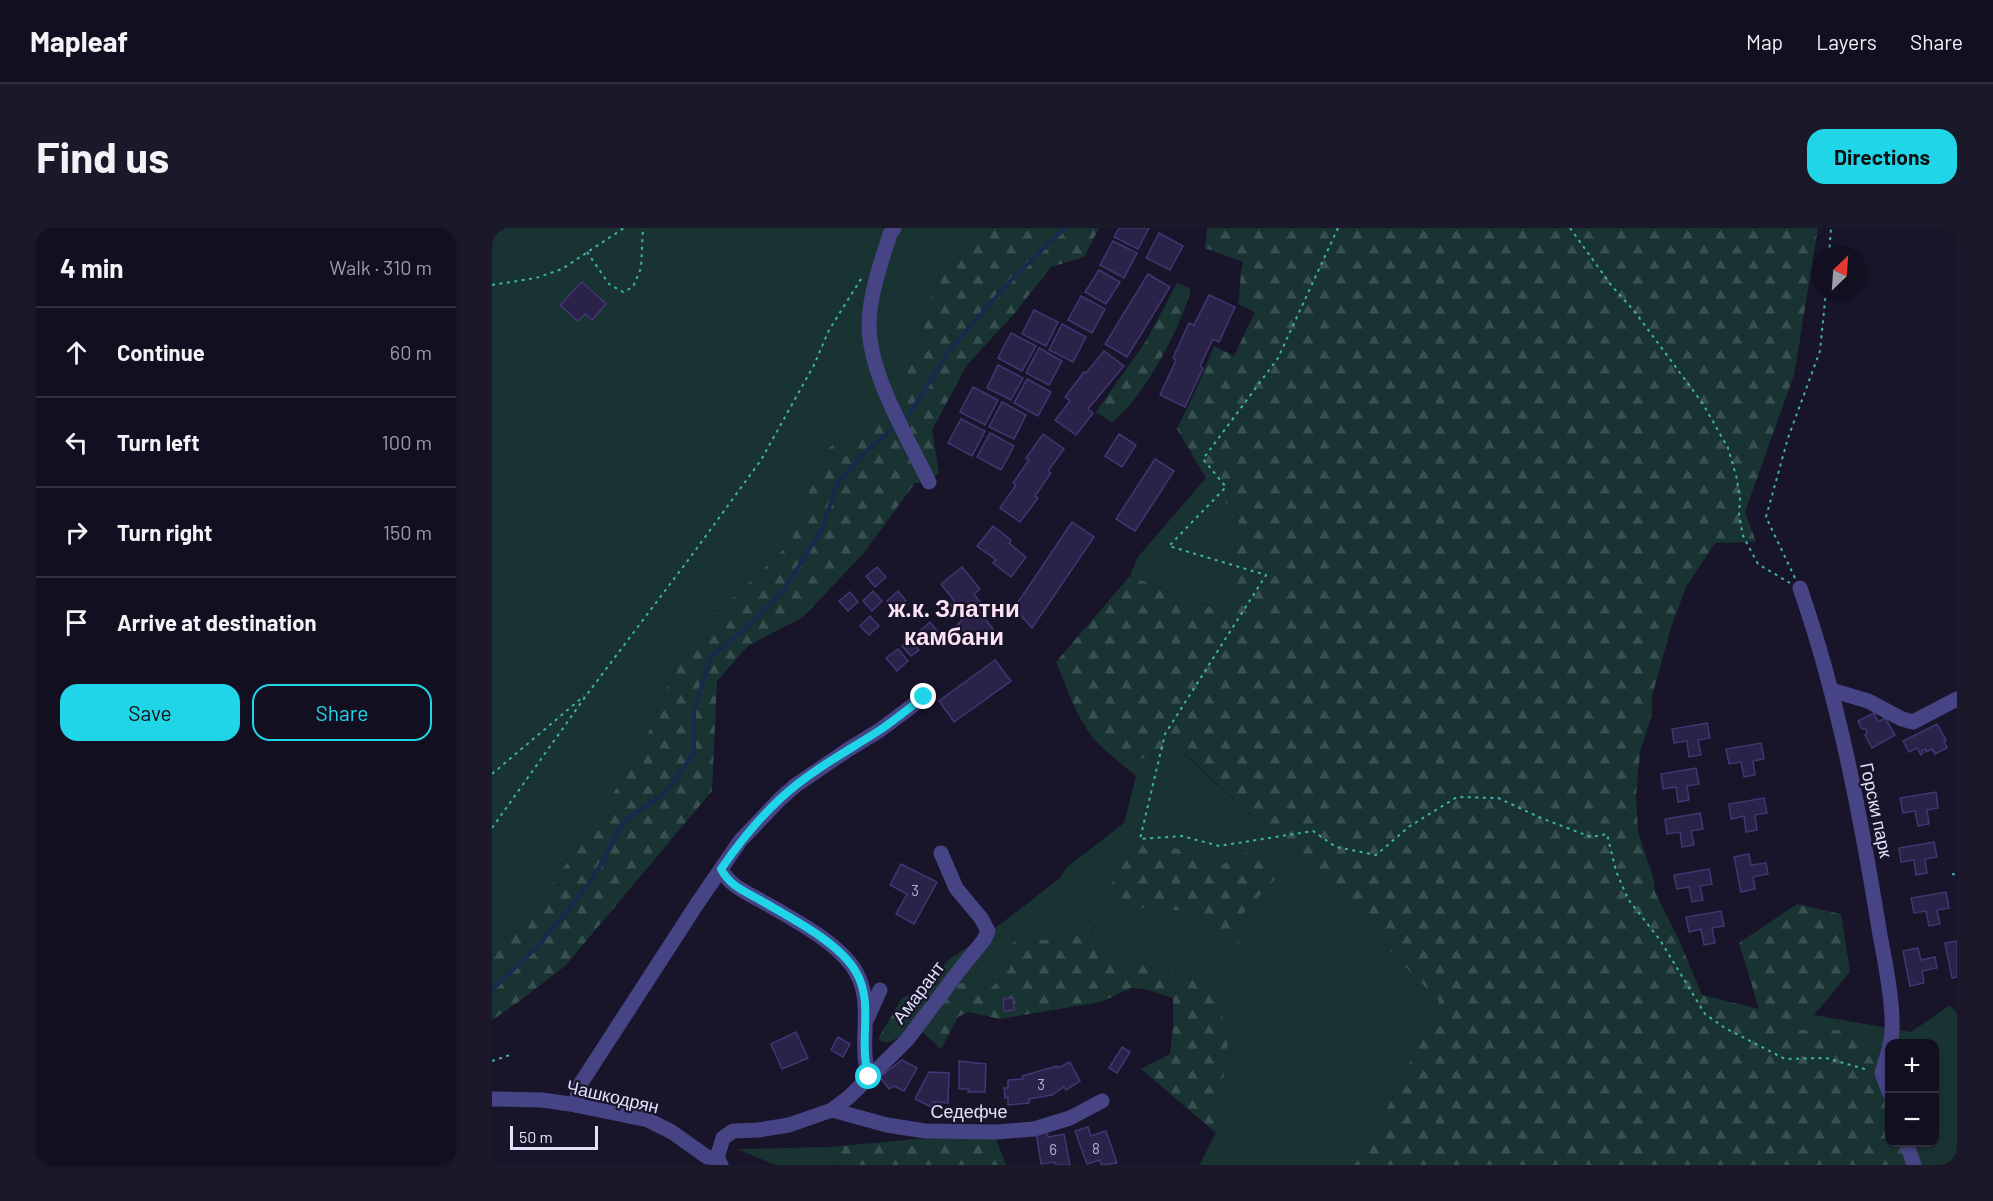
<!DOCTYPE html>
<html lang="en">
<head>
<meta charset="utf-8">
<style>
	:root { --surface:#120f20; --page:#1b1829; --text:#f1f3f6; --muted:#9c9ca5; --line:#312f3e; --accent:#20d5e8 }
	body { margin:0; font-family:Barlow,sans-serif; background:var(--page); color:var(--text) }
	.controls { position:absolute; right:18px; bottom:18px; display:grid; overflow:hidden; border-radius:12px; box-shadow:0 2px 4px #0004 }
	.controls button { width:54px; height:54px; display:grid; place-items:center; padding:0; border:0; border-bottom:2px solid var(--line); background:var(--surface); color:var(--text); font:30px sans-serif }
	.compass { position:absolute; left:1321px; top:18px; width:54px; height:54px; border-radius:50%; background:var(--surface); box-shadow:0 2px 4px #0004; rotate:25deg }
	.scale { position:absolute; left:18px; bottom:15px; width:88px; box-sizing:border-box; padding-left:6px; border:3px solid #e3e0fc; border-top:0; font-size:16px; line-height:21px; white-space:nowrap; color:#e3e0fc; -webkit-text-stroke:4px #18142a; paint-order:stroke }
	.stop { position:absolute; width:18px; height:18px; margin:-14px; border:4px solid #20d5e8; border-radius:50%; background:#fff }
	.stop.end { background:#20d5e8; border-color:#fff; box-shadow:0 2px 6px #0008 }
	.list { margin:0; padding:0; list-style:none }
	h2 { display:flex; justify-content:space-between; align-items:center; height:78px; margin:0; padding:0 24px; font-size:26px }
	h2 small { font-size:20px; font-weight:400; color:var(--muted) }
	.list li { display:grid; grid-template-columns:39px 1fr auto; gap:18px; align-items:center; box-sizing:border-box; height:90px; padding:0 24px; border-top:2px solid var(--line) }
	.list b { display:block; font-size:22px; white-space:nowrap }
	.list em { font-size:20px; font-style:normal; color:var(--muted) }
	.actions { display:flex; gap:12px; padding:18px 24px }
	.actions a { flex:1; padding:14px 0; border:2px solid var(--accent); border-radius:18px; text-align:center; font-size:21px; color:var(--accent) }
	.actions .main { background:var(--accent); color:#111 }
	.icon { flex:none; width:33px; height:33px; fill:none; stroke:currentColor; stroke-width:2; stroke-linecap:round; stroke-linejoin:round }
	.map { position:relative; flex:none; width:1465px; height:937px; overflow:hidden; border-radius:18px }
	header { display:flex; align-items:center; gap:36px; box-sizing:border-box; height:84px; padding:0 30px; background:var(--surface); border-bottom:2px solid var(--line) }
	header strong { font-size:28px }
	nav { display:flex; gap:33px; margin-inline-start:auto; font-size:21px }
	.intro { display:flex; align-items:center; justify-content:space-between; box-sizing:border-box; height:144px; padding:0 36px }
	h1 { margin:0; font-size:42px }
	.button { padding:15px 27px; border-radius:18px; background:var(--accent); color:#111; font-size:21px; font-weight:700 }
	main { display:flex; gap:36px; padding:0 36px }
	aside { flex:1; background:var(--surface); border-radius:18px; box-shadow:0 2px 4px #0004 }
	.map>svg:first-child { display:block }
	.green { fill:#183332 }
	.forest { fill:url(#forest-firs) }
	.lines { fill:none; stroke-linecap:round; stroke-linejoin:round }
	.stream { stroke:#152b4d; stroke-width:4 }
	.building { fill:#2a2249; stroke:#423673; stroke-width:1.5 }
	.path { stroke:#3eb2ab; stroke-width:2; stroke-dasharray:3 4.5; stroke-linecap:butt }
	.minor { stroke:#464484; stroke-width:15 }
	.route { stroke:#20d5e8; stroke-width:8 }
	.labels { text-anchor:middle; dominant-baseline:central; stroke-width:4.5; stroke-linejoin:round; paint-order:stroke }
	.number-label { font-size:15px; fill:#b5b0cf }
	.street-label { font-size:18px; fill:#e3e0fc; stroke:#18142a }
	.district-label { font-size:24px; font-weight:bold; fill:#fce2f3; stroke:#18142a }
</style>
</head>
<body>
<header>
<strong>Mapleaf</strong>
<nav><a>Map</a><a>Layers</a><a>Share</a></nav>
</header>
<div class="intro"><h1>Find us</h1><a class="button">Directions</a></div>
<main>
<aside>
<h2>4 min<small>Walk · 310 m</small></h2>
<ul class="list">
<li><svg class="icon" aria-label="ahead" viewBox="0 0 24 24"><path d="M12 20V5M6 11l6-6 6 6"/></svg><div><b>Continue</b></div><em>60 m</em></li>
<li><svg class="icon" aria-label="left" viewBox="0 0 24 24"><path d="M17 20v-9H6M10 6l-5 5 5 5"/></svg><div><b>Turn left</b></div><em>100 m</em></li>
<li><svg class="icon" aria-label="right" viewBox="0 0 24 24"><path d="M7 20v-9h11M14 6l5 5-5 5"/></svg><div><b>Turn right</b></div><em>150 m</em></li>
<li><svg class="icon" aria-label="arrive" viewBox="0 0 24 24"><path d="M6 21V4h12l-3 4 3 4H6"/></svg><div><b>Arrive at destination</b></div></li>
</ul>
<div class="actions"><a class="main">Save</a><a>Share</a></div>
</aside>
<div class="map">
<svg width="1465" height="937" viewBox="0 0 1465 937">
	<defs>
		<pattern id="forest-firs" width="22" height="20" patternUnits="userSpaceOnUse" patternTransform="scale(1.5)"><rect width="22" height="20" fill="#183332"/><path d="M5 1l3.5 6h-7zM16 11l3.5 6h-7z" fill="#395051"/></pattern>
	</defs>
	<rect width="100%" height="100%" fill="#18142a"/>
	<g class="green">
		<path d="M0,0H489L452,31L406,172L332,223L299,314L194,415L152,515L96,606L26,702L0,716Z"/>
		<path d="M714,250L747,290L736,386L638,348L645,330Z"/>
		<path d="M692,526L823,646L948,773L899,873L862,937H707L724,905L704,752L604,722L595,689L579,690L564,712H524L515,720L518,741L496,763L482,754L439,758L455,733L510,695L568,650L575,639L632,595L644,548L626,533Z"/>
		<path d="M1458,777L1465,785V937H1413L1405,915L1442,914V816H1398L1397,892L1299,802L1322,787L1419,804Z"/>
		<path d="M337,919L347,937H283L245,921Z"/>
	</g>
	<g class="forest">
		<path d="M489,0H607L592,29L559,39L522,86L475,137L440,202L447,245L436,254L423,255L371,326L311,389L256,418L225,453L220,563L73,738L21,778L0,792V716L26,702L96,606L152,515L194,415L299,314L332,223L406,172L452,31Z"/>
		<path d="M715,0H1326L1302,147L1253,284L1264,314L1223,315L1194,359L1179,400L1160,468V486L1148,524L1144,567L1146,604L1162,652L1163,664L1187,712L1210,767L1267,781L1247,715L1305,676L1349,686L1358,744L1322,787L1300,802H1366L1397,868L1398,914L1420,915L1431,937H862L899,873L947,773L823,646L693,526L626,533C618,526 609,519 602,511C584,489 575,460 564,434L638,348L736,386L747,290L714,250L685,201L703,164L722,118L742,128L763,84L746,76C749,62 747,47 751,34L713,20Z"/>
		<path d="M685,55L699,61C690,97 651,172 620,194L604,184L654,113Z"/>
		<path d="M648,611L708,627L728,638L759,622L783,651L749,688L746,722L722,693L697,683L635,679L608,674Z"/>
		<path d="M595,689L604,722L704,752L724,771L737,807L724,905L649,841L678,826L681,799V770L652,761L639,760L609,774L508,791L476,784L466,789L449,821L427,801L394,815L386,811L410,770L439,758L482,754L496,763L518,741L515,720L524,712H564L579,690Z"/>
		<path d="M425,911H504L514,937H347L337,919Z"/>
	</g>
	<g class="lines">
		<g class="stream">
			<path d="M411,192L419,184L456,124L520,51L573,0"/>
			<path d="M0,762L47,717L100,652L132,593L174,564L202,525V481L219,429L255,399L291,363L329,303L346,254L374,223L405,197"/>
		</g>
	</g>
	<g class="building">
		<path d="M627,0H657L646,21L622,9Z"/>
		<path d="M667,5L691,18L678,42L654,30Z"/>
		<path d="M621,13L645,25L632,50L608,37Z"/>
		<path d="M607,42L628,54L614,76L593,64Z"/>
		<path d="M656,46L678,59L635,129L613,116Z"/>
		<path d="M90,54L114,76L100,92L93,86L86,93L68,77Z"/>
		<path d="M717,67L743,79L727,114L721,111L708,138L711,140L693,179L668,167L684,132L681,130L697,95L702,97Z"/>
		<path d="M589,68L613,81L600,105L576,92Z"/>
		<path d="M542,82L566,94L554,118L530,106Z"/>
		<path d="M570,96L594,109L581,134L557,122Z"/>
		<path d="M519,105L544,118L530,143L506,130Z"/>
		<path d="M547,120L570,133L557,157L534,145Z"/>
		<path d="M612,123L632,138L596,181L601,185L584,207L563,192L578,173L573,169L592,144L594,145Z"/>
		<path d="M506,137L531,150L519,172L495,160Z"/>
		<path d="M535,151L559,164L546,188L522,175Z"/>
		<path d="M481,159L506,172L493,197L468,184Z"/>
		<path d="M510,174L534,187L522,211L497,199Z"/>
		<path d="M469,191L493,203L480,228L456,215Z"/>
		<path d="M498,205L522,218L509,242L485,229Z"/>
		<path d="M551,206L572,221L556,243L559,245L543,268L546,270L528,294L508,280L524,257L521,255L537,232L534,230Z"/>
		<path d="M627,206L644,217L630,239L613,228Z"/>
		<path d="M663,231L682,243L643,303L624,291Z"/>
		<path d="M580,294L602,309L540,400L522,380Z"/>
		<path d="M501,298L519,312L517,315L534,329L519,349L501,335L504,332L485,318Z"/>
		<path d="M385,339L394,349L383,359L374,348Z"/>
		<path d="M470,339L488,361L482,366L491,378L486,382L501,401L482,416L466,396L470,392L458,377L463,374L449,356Z"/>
		<path d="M381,363L390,373L380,383L371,373Z"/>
		<path d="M406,363L414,373L404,383L395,373Z"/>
		<path d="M358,364L366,374L356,383L347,373Z"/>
		<path d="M378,388L387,398L377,407L368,398Z"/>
		<path d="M438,394L448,406L432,418L423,407Z"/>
		<path d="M418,411L427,422L419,428L410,418Z"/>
		<path d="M406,421L416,433L405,443L394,430Z"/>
		<path d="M503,432L519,453L462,494L447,473Z"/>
		<path d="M1382,485L1386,494L1393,490L1403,507L1380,520L1373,507L1375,505L1373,500L1370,501L1366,493Z"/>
		<path d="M1215,495L1218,510L1206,512L1209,527L1197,529L1195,513L1182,515L1180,501Z"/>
		<path d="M1445,496L1454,512L1452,513L1455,520L1443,526L1440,521L1434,524V521L1430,523L1431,525L1429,527L1425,520L1417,524L1411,513Z"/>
		<path d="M1269,515L1272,531L1261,533L1263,547L1252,549L1249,534L1237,536L1234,521Z"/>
		<path d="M1204,540L1207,556L1195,558L1197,572L1186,574L1184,559L1171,561L1169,546Z"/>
		<path d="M1444,564L1446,580L1435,582L1437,596L1426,598L1423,583L1411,585L1408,570Z"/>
		<path d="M1272,570L1275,585L1263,587L1265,602L1254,604L1252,588L1239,591L1237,576Z"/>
		<path d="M1208,585L1211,601L1199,603L1202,617L1190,619L1188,604L1175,606L1173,591Z"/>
		<path d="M1442,614L1445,629L1433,631L1435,645L1424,647L1422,632L1409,634L1407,620Z"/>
		<path d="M1257,626L1259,637L1274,635L1276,646L1261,649L1263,661L1249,664L1242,629Z"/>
		<path d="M409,636L445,654L422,696L404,686L415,666L398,657Z"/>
		<path d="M1217,641L1220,656L1208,658L1211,672L1200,674L1197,659L1185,661L1182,647Z"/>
		<path d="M1454,664L1457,680L1445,682L1448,696L1437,698L1434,683L1422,685L1419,670Z"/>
		<path d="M1229,683L1232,698L1220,700L1223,715L1212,717L1209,701L1197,704L1194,689Z"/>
		<path d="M1465,713V749L1460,750L1453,715Z"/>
		<path d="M1426,720L1429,732L1443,729L1445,740L1430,743L1432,755L1418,758L1411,723Z"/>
		<path d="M521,770L522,782L512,783L511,771Z"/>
		<path d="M304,804L316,830L290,841L279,816Z"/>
		<path d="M346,809L358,816L351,829L339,822Z"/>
		<path d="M630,819L638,824L625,845L617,840Z"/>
		<path d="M410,832L425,840L412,863L402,858L397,861L388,849Z"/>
		<path d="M467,833L494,836L493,864H476V861H467Z"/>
		<path d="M578,834L588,853L574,862L572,859L560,867L537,871V875L516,877V869L513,870L512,860H516V852L531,851L530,848L565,838L566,840Z"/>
		<path d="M437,844L457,845L456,875L442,874L439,879L423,871Z"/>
		<path d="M596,899L599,908L614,903L625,935L609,937L608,932L595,936L583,903Z"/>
		<path d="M555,902L556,909L572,906L578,937H563V934L549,936L544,904Z"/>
	</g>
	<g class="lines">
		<g class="path">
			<path d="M846,0L786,130L711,231L734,259L677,318L774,347L673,506L648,611L690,608L727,618L821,603L844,619L884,627L918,598L965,569L1006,570L1049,590L1099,609L1115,606L1124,643L1136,671L1168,712L1213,786L1233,800L1293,831L1334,830L1376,842"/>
			<path d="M1078,0L1119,57L1143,84L1211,176L1236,220L1245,251L1248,272L1247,287L1251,308L1266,336L1298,355"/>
			<path d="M95,24L117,56L131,64L141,59L149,40L151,0"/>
			<path d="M1337,27L1339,0"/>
			<path d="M0,57L44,50L70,41L132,0"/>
			<path d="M1303,350L1274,289L1296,210L1328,123L1334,63"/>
			<path d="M0,546L92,468"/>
			<path d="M0,600L96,465L200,327L269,232L322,137L337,102L369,51"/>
			<path d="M1460,646L1465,647"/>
			<path d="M0,833L18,827"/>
		</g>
		<g class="minor">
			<path d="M402,0L398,6C389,35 378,64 377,96C377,147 415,208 437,254"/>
			<path d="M1308,360C1347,472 1369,590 1388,707C1393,734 1405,791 1398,816"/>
			<path d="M1339,462L1376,473L1410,491L1421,494L1465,471"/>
			<path d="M229,641C238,658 252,663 268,672C297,689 347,714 364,744C379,771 371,798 373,826C373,834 375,841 377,849"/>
			<path d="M375,791L388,762"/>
			<path d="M1398,818L1390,845L1398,866"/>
			<path d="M0,871L50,872L78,876L156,892L180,904L215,929L225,930"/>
			<path d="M84,877L87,858L205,676L248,613L288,571L304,557L357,521L388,502L432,469"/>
			<path d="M340,882L395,897L433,903L505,904L542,901L578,890L610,873"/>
			<path d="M1414,914L1422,937"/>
			<path d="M229,937L225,930L231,910L241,903L266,902L297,897L340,882L357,869L415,812L469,740L492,712L496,703L489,690L464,660L449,625"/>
		</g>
	</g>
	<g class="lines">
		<path class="route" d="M377,849C375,841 373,834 373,826C371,798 379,770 364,744C347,714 297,689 268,672C252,663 238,658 229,641C247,615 266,591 289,570C318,543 354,524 388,502C403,492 417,480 432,469"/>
	</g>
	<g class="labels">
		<g class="number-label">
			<text x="423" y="662">3</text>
			<text x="549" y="856">3</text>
			<text x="604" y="920">8</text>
			<text x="561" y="921">6</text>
		</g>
		<g class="street-label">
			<text transform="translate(1385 582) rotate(78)">Горски парк</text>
			<text transform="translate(426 764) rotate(-53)">Амарант</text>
			<text transform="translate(121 868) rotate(13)">Чашкодрян</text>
			<text x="477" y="883">Седефче</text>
		</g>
		<g class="district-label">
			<text x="462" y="379">ж.к. Златни<tspan x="462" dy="28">камбани</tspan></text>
		</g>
	</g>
</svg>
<div class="controls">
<button>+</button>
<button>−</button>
</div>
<svg class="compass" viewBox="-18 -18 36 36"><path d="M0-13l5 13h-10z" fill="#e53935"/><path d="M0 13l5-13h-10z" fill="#9c9ca5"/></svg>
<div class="scale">50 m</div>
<div class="stop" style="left:377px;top:849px"></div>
<div class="stop end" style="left:432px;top:469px"></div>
</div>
</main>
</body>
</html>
